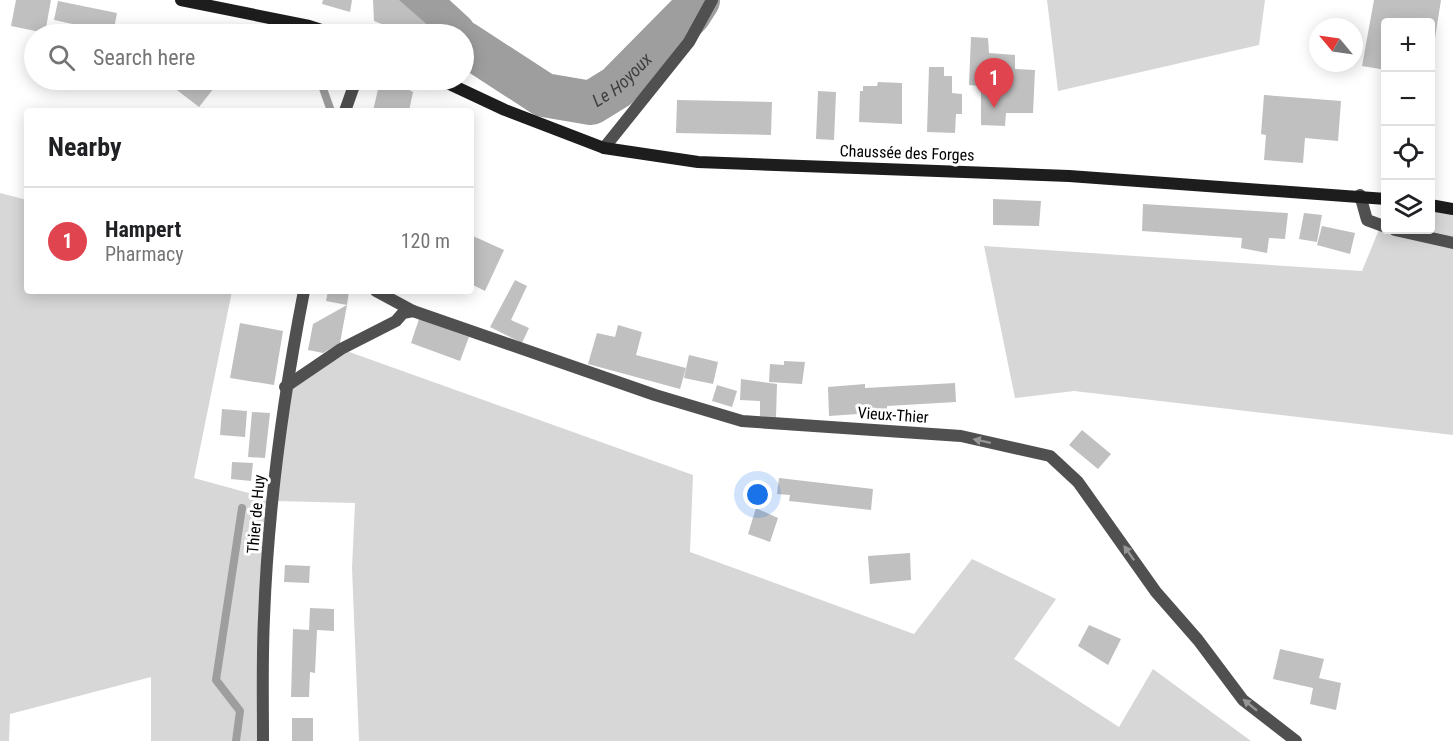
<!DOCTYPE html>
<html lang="en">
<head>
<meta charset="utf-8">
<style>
	:root { --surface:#fff; --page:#f2f2f2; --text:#202124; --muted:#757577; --line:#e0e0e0; --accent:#db2777 }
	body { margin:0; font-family:"Roboto Condensed",sans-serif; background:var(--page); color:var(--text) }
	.controls { position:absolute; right:18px; top:18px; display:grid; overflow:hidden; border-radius:6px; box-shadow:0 3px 15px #0003 }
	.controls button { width:54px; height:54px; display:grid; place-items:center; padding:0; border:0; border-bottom:2px solid var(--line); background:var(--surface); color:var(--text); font:30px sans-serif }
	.compass { position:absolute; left:1309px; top:18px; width:54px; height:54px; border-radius:50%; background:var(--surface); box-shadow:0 3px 15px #0003; rotate:299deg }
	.you { position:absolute; left:758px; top:495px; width:21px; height:21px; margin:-15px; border:4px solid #fff; border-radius:50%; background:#1a73e8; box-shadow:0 0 0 9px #1a73e833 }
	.badge { display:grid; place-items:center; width:39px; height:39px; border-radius:50%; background:var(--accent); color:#fff; font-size:20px; font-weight:700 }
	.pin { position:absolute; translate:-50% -50px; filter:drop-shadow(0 2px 3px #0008) }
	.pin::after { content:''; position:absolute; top:32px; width:21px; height:18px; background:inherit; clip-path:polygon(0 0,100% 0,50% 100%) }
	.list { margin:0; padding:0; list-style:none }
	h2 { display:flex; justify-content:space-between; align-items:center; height:78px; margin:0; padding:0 24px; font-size:26px }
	h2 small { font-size:20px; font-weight:400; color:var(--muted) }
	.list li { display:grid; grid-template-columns:39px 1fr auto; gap:18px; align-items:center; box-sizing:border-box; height:108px; padding:0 24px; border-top:2px solid var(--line) }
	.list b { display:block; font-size:22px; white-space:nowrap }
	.list p { margin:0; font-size:20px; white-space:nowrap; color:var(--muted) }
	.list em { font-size:20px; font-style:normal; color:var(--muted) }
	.icon { flex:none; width:33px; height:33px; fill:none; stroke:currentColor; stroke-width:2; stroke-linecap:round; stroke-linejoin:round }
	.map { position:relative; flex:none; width:1453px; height:741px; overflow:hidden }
	.search { position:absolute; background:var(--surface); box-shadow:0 3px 15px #0003; left:24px; top:24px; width:450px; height:66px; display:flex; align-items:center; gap:15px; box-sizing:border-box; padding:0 21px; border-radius:33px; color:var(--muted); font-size:22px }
	.panel { position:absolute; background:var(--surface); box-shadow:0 3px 15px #0003; left:24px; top:108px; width:450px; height:186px; border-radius:6px }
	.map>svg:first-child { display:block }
	.green { fill:#d7d7d7 }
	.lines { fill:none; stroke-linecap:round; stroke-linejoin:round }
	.stream { stroke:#9e9e9e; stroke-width:8 }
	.river { stroke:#9e9e9e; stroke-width:44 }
	.building { fill:#c0c0c0 }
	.minor { stroke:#505050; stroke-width:12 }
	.secondary { stroke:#1d1d1d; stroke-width:12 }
	.oneway { fill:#969696 }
	.labels { text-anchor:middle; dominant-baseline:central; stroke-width:6; stroke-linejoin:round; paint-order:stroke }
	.street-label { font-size:16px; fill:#000; stroke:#fff }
	.water-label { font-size:18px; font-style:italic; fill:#3f3f3f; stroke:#fff }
</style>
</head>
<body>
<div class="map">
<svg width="1453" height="741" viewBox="0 0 1453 741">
	<rect width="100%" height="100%" fill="#fff"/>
	<g class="green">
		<path d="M1047,0H1265L1259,45L1058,91Z"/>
		<path d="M0,193L27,200V291H232L194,478L274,500L285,387L341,349L693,475L690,552L914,634L972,559L1056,599L1014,659L1119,727L1153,669L1251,741H359L352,568L355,503L274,501L263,741H151V677L10,714L9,741H0Z"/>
		<path d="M1431,205L1453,209V435L1074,391L1015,398L984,246L1362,271L1385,215L1386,230H1430Z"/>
	</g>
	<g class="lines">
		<g class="stream">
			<path d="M320,80L331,111"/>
			<path d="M236,741L240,711L216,680L242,508"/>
		</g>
		<g class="river">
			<path d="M417,0L454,34"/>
			<path id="s1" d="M464,43L544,95L591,103L617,87L689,14L698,0"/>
		</g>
	</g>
	<g class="building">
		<path d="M16,0H51L45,33L11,26Z"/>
		<path d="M323,0H352L350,12L322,4Z"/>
		<path d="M373,0H399L438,34H407L374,21Z"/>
		<path d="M1374,0H1441L1432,57L1431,22H1386V70L1362,66Z"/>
		<path d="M58,1L117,13L113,34H90L91,28L54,20Z"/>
		<path d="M971,37L988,38L989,53L1015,55V69L1035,70L1033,113H1006L1005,126L981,125V86L969,85Z"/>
		<path d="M929,67H944V76H952V93L962,94V114H956L955,133L927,132Z"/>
		<path d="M164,80H214L218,83L199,107Z"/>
		<path d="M391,80L413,92L409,111H373L379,85Z"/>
		<path d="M878,82L902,83V124L859,122L860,91H863V86H877Z"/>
		<path d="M818,91L836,92L834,140L816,139Z"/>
		<path d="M1264,95L1341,101L1338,141L1305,138L1303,163L1264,160L1266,135L1261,134Z"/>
		<path d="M677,100L772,102L771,135L676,133Z"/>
		<path d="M993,199L1041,201L1039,226L993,225Z"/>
		<path d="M1143,204L1288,213L1285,239L1269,238L1267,253L1241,248L1242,238L1142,231Z"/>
		<path d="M1304,213L1322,215L1317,242L1299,239Z"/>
		<path d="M1322,226L1355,233L1350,254L1317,245Z"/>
		<path d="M473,236L504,250L485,291L471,284Z"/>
		<path d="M515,280L527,286L511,320L529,328L522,343L490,327Z"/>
		<path d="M328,291H349L347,305L326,301Z"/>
		<path d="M347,305L340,343L323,353L308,350L313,324Z"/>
		<path d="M419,319L469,337L460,361L411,343Z"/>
		<path d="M240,323L283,331L274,385L230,378Z"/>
		<path d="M618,325L642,332L636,355L686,368L680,389L588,364L597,333L615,337Z"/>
		<path d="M689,355L718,362L713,384L684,378Z"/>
		<path d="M784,361L805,362L802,384L769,382L770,364L784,365Z"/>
		<path d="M741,379L777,384L776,417L760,416V401L740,400Z"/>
		<path d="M955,383L956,402L887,406V412L829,416L828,387L865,384V388Z"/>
		<path d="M717,385L737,391L732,407L712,401Z"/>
		<path d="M222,409L247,411L245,437L220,435Z"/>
		<path d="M252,412L270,413L265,458L248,457Z"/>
		<path d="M1082,430L1111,454L1098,469L1069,445Z"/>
		<path d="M232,462L253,463L251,481L231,479Z"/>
		<path d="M779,478L873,489L871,510L789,501L790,495L777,494Z"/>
		<path d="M756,508L778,518L770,542L748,534Z"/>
		<path d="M910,553L911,580L870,584L868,556Z"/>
		<path d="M285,565L310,566L309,583L284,582Z"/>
		<path d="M310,608L334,609V631L317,630L315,673L310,672L309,697H291L293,629L309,630Z"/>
		<path d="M1089,625L1121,639L1108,665L1078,646Z"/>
		<path d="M1280,649L1324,659L1319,678L1341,683L1336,710L1310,704L1313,688L1273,679Z"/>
		<rect x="292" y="718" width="21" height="23"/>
	</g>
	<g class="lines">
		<g class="minor">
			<path d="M345,111L356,80"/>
			<path d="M604,148L689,42L712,0"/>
			<path d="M1360,195L1367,220L1386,227"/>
			<path d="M1395,230L1453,243"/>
			<path d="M376,291L413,311L655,395L742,421L961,436L1050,456L1078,482L1156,592L1198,640L1243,700L1296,741"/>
			<path d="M285,387L341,349L396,321L403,313L413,311"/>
			<path d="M263,741C263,700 262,659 264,618C268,508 283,398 304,291"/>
		</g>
		<g class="secondary">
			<path d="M181,0L309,26L334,34"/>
			<path d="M441,80L505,110L604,148L698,162L1069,176L1386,199"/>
			<path d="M1430,205L1453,209"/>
		</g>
	</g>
	<defs><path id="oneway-solid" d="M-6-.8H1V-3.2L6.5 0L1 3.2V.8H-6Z" transform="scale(1.5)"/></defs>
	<g class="oneway">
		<use href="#oneway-solid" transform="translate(982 441) rotate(-168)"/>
		<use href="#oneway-solid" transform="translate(1129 553) rotate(-125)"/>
		<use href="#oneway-solid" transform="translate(1250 705) rotate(-141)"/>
	</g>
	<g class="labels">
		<g class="street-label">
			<text transform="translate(907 153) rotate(2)">Chaussée des Forges</text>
			<text transform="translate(893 415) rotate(4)">Vieux-Thier</text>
			<text transform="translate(256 514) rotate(-85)">Thier de Huy</text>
		</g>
		<g class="water-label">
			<text stroke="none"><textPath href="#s1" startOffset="182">Le Hoyoux</textPath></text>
		</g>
	</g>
</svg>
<div class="controls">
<button>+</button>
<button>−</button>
<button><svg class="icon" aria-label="locate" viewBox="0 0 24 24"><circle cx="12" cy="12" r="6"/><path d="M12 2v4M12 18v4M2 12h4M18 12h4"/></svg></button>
<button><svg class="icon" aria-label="layers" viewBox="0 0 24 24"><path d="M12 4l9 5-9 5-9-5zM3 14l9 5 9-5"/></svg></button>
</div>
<svg class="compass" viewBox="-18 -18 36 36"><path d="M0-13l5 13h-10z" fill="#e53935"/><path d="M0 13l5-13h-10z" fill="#757577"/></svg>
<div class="you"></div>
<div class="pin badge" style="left:994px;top:108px;background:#e0444e">1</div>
<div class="search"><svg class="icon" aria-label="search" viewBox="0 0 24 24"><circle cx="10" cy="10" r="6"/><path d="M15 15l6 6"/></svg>Search here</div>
<section class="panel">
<h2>Nearby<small></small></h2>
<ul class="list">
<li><span class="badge" style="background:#e0444e">1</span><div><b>Hampert</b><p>Pharmacy</p></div><em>120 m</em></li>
</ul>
</section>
</div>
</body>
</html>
